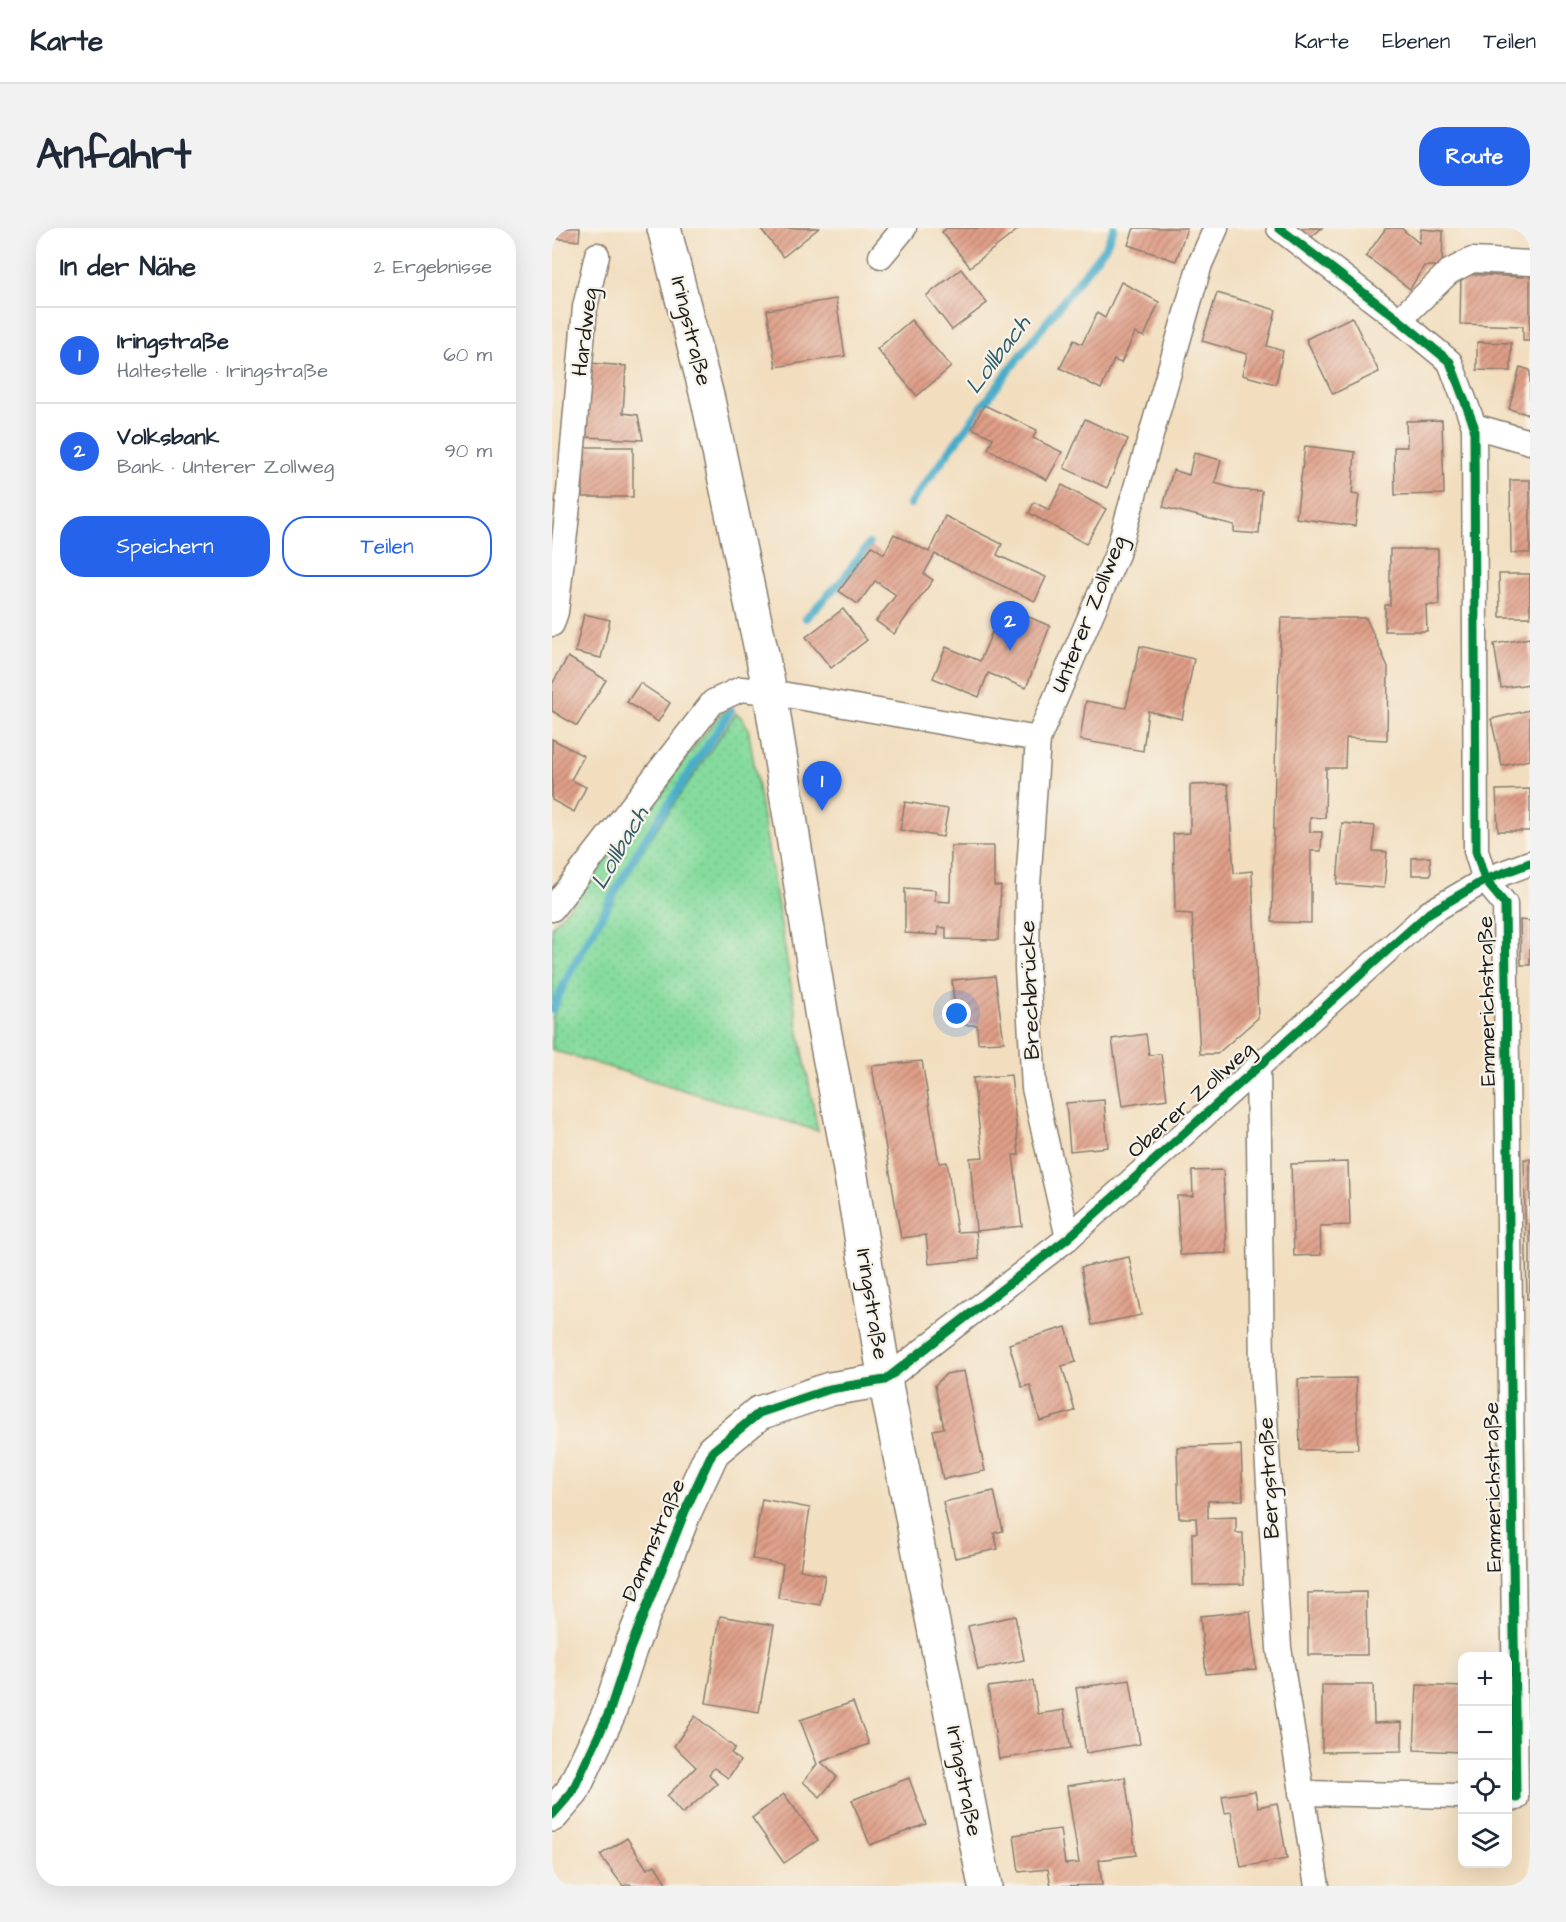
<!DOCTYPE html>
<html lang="de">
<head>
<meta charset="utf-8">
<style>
	:root { --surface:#fff; --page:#f2f2f3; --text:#1f2937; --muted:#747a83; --line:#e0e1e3; --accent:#2563eb }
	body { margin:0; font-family:"Architects Daughter",sans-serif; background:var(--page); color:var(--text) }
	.controls { position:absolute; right:18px; bottom:18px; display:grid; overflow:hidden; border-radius:12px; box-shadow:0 6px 24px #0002 }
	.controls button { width:54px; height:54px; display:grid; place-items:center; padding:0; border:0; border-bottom:2px solid var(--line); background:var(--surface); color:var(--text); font:30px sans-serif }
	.you { position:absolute; left:405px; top:786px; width:21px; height:21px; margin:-15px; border:4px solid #fff; border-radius:50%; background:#1a73e8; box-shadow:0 0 0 9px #1a73e833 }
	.badge { display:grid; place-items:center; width:39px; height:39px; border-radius:50%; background:var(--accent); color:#fff; font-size:20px; font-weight:700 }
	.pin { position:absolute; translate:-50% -50px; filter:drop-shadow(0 2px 3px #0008) }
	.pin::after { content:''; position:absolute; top:32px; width:21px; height:18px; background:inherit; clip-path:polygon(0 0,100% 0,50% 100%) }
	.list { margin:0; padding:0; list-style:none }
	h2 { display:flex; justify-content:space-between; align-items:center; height:78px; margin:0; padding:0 24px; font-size:26px }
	h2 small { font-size:20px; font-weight:400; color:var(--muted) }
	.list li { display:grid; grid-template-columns:39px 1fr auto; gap:18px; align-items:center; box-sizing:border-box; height:96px; padding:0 24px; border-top:2px solid var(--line) }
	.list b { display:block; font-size:22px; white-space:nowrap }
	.list p { margin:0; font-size:20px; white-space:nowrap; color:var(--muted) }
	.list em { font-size:20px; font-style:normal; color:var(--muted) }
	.actions { display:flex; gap:12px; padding:18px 24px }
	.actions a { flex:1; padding:14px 0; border:2px solid var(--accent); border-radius:24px; text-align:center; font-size:21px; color:var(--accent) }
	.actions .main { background:var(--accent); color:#fff }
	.icon { flex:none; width:33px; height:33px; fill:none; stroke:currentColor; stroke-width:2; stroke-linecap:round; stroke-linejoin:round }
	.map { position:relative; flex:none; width:978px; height:1658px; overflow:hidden; border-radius:24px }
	header { display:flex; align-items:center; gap:36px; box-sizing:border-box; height:84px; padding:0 30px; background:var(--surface); border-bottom:2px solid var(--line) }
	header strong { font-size:28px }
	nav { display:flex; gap:33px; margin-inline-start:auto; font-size:21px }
	.intro { display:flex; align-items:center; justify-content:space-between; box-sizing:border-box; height:144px; padding:0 36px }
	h1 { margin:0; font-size:42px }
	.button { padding:15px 27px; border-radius:24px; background:var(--accent); color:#fff; font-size:21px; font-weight:700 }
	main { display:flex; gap:36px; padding:0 36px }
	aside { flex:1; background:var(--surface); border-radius:24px; box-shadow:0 6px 24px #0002 }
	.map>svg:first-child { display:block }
	.grass { fill:url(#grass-dots); stroke:#507c5c; stroke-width:1.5 }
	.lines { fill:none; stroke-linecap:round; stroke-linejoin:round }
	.stream { stroke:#4aadc9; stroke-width:8 }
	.building { fill:url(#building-hatch) }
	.street-casing { stroke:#877d6e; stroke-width:27 }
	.secondary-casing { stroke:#877d6e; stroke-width:36 }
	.primary-casing { stroke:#877d6e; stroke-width:36 }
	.street { stroke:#fff; stroke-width:24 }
	.secondary { stroke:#fff; stroke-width:33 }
	.primary { stroke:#fff; stroke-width:33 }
	.cycleway-casing { stroke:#f7f3e8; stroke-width:13 }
	.cycleway { stroke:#00873e; stroke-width:9 }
	.labels { text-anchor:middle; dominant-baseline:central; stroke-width:4.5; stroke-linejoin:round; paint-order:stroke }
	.street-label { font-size:22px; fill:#1c1c1c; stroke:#f7f3e8 }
	.water-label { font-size:24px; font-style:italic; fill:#315d6a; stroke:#f7f3e8 }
</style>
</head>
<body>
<header>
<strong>Karte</strong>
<nav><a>Karte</a><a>Ebenen</a><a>Teilen</a></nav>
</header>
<div class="intro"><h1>Anfahrt</h1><a class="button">Route</a></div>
<main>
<aside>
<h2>In der Nähe<small>2 Ergebnisse</small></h2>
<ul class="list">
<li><span class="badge">1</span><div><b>Iringstraße</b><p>Haltestelle · Iringstraße</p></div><em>60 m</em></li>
<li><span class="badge">2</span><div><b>Volksbank</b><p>Bank · Unterer Zollweg</p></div><em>90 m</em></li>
</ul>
<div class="actions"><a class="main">Speichern</a><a>Teilen</a></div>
</aside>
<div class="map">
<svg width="978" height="1658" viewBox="0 0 978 1658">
	<defs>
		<pattern id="grass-dots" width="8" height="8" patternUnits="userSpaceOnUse" patternTransform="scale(1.5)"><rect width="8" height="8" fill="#85db9d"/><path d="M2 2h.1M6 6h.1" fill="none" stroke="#72bb87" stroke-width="1.8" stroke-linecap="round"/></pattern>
		<pattern id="building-hatch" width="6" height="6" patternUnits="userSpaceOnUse" patternTransform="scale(1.5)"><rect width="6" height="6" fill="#df9e87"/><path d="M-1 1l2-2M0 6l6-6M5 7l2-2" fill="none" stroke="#b4806e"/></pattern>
	</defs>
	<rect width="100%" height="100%" fill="#f7f3e8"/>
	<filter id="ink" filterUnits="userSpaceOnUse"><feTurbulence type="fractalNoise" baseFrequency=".0167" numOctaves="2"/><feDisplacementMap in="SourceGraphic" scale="12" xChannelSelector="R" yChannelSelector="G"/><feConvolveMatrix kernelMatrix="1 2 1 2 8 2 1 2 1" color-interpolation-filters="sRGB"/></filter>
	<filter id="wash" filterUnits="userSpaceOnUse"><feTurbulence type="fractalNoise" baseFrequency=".008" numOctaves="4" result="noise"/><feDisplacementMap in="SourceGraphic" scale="24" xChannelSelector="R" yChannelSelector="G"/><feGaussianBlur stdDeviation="1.35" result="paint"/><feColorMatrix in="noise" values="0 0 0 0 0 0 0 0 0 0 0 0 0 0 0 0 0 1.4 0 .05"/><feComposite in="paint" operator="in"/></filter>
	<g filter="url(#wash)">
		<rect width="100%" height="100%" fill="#f2debf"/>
		<g class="grass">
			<path d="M179,482L90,616L19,742L0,782V698L21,675L82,594L171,483Z"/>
			<path d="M184,485L190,490L196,500L246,799L266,903L0,822V790L21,744L93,618Z"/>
		</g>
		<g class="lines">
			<g class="stream">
				<path d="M358,276L458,141L554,18L562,0"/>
				<path d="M254,390L291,351L317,316"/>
				<path d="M0,782L19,742L90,616L179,482"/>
			</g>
		</g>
		<g id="blocks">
			<g class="building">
				<path d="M0,0H28L27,13L0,10Z"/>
				<path d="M208,0H267L231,29Z"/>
				<path d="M395,0H468L418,39L390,4Z"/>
				<path d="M582,0H635L624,33L576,17Z"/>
				<path d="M749,0H770L757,11Z"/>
				<path d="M834,0H849L867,15L869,1L891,3L890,38H872L858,61L814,28Z"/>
				<path d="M409,41L435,75L400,102L374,68Z"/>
				<path d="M973,42H978V113H971V98L908,96L909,46L972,49Z"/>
				<path d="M569,54L607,74L592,109L583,105L569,135L562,132L549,161L508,140L522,112L530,116L545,85L553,90Z"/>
				<path d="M665,65L724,82L715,118L731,123L724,156L690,147L695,126L650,113Z"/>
				<path d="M284,71L293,128L224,139L215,82Z"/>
				<path d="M800,89L827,144L781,166L754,111Z"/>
				<path d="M359,92L399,139L365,168L325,121Z"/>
				<path d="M925,114L959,115V143L925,142Z"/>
				<path d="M38,135L74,138L71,185L86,187L91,212L34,209Z"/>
				<path d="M968,139L978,142V187L957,181Z"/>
				<path d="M432,177L485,202L481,210L510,224L495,252L436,221L441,210L420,200Z"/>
				<path d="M533,191L576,211L555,260L512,240Z"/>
				<path d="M890,192L892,266L843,267L842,219H855L854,193Z"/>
				<path d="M753,218L803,224L800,266L807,267L803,298L744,290Z"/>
				<path d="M30,219H81V269H31Z"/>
				<path d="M642,225L669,232L663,255L687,262L710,263L707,306L682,304V297L611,279L621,242L637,247Z"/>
				<path d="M958,252H978V325H959Z"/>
				<path d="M510,257L554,281L534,316L477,285L482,274L497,282Z"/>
				<path d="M393,288L450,316L445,327L494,349L483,373L383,326L372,346L381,352L342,406L324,393L344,367L323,353L306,376L287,363L320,318L332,326L342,306L377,324Z"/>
				<path d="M838,321H886L887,377H874L875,403H833V377H838Z"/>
				<path d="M947,346H978V389H948Z"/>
				<path d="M451,378L498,398L474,460L436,445L427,469L381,450L394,419L428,433Z"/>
				<path d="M291,381L315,412L279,440L254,409Z"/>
				<path d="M32,386L58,392L49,430L23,424Z"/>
				<path d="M729,390H814L836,439L835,512L794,510L793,540H774L773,590L758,589V604H770L769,623H759V695L720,694L723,539Z"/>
				<path d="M978,410V456L949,460L942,416Z"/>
				<path d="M588,418L642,431L630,491L596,483L591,523L528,512L534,473L574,480Z"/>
				<path d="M16,429L54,452L25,498L0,483V456Z"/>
				<path d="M88,455L118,475L106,494L75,474Z"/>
				<path d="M978,482V532L950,538L939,491Z"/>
				<path d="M0,511L32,528L19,552L34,559L22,584L0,572Z"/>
				<path d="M676,556L682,645L700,643L706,790L665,826H648L640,686L623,685L621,606L638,605V557Z"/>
				<path d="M978,561V603H946L944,562Z"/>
				<path d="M353,574L396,581L391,609L348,602Z"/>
				<path d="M790,595L823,598L821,623L835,624L832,660L785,656Z"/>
				<path d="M399,618H442V658H449L446,712L394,711V700L386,699V707L353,705V660L383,662V673L398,674Z"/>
				<path d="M878,629L879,647H860V630Z"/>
				<path d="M968,692L978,693V737H969Z"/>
				<path d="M443,748L452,814L426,815L425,797H404L400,752Z"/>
				<path d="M594,806L597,827L609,826L615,871L570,878L560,811Z"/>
				<path d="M370,833L387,935L395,934L405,1004L424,1003L427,1031L377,1036L374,1007L349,1010L320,838Z"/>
				<path d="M459,847L467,927H461L470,998L424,1003L418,930L431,929L421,850Z"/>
				<path d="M552,872L556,919L518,923L514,875Z"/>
				<path d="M972,931H978V1071H975Z"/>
				<path d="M796,934L798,997L768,998L769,1027L742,1028L739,936Z"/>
				<path d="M671,942L675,1025L628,1027L625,968H641L640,943Z"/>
				<path d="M577,1029L589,1087L540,1097L529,1039Z"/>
				<path d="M514,1099L524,1134L510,1138L523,1183L488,1193L478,1157L470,1159L457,1116Z"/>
				<path d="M412,1143L433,1243L391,1251L381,1202L392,1200L383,1157L394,1146Z"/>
				<path d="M804,1150L806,1221L748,1222L746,1151Z"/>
				<path d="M689,1217L691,1272L656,1273V1290L684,1289V1305H691L692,1356L641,1357L640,1305H645L644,1290H627L625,1219Z"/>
				<path d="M442,1263L451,1303L442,1305L446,1321L403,1330L391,1274Z"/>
				<path d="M210,1271L258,1280L248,1342L273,1347L268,1377L226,1370L231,1336L200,1331Z"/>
				<path d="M814,1364L815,1427H756V1365Z"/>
				<path d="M698,1383L704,1441L654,1446L648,1388Z"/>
				<path d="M168,1388L222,1397L207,1484L154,1475Z"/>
				<path d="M463,1388L472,1432L426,1442L416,1398Z"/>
				<path d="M578,1452L588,1516L534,1525L524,1460Z"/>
				<path d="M481,1453L486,1486L512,1482L519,1520L447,1531L436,1459Z"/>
				<path d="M770,1457H821L822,1495L850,1494V1523L770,1524Z"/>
				<path d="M865,1457L910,1459V1524L862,1522Z"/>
				<path d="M301,1474L317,1516L269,1534L285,1549L268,1569L251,1554L265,1536L248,1492Z"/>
				<path d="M143,1488L183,1520L179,1525L188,1533L176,1550L162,1540L157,1546L165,1556L130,1586L115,1568L144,1539L122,1518Z"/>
				<path d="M573,1549L584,1627L547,1632L550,1657L499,1658L496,1641L467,1644L462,1607L508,1601L513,1636L527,1635L515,1558Z"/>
				<path d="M357,1550L374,1596L318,1617L300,1572Z"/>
				<path d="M703,1563L706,1579L725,1575L735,1631L689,1639L679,1584L673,1585L670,1568Z"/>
				<path d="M232,1566L266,1612L232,1635L200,1590Z"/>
				<path d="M75,1610L95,1641L103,1637L116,1658H80L78,1656L71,1658L48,1627Z"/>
			</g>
		</g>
	</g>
	<g filter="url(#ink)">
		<use href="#blocks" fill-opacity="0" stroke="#877d6e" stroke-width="1.5"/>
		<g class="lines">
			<g class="street-casing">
				<g id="street">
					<path d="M727,0L847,92L898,134L922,198L924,623L933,652L953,676L964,1570"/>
					<path d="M329,28L352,0"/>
					<path d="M847,92L897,44L920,32L978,35"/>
					<path d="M922,198L978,214"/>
					<path d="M0,396L4,384L15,287L33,79L45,27"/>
					<path d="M486,511L476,657L475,740L482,860L516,1010"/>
					<path d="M0,681L161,474L189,461L218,464L486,511L565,326L648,36L664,0"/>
					<path d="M706,838L710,1141L727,1420L765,1658"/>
					<path d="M333,1152L516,1010L877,685L933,652L978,635"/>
					<path d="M749,1565L910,1568"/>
				</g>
			</g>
			<g class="secondary-casing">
				<path id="secondary" d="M0,1587L20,1564L57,1485L78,1421L133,1283L161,1223L207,1185L278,1161L333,1152"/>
			</g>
			<g class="primary-casing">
				<path id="primary" d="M112,0L156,172L218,464L271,796L293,912L333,1152L433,1658"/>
			</g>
			<use href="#street" class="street"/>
			<use href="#secondary" class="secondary"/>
			<use href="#primary" class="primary"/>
			<g class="cycleway-casing">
				<g id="cycleway">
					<path d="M727,0L847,92L898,134L922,198L924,623L933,652L953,676L964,1570"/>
					<path d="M0,1587L20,1564L57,1485L78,1421L133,1283L161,1223L207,1185L278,1161L333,1152L516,1010L877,685L933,652L978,635"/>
				</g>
			</g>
			<use href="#cycleway" class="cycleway"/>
		</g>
	</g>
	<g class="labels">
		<g class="street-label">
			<text transform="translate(139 103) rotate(76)">Iringstraße</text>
			<text transform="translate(33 104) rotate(-83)">Hardweg</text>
			<text transform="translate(537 386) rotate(-68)">Unterer Zollweg</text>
			<text transform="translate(478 762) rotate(-92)">Brechbrücke</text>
			<text transform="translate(935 773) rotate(-91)">Emmerichstraße</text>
			<text transform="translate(639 872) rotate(-42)">Oberer Zollweg</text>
			<text transform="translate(320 1076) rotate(81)">Iringstraße</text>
			<text transform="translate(717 1250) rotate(-93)">Bergstraße</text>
			<text transform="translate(941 1259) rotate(-91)">Emmerichstraße</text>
			<text transform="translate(102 1312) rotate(-67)">Dammstraße</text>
			<text transform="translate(412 1553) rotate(79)">Iringstraße</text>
		</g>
		<g class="water-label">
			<text transform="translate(446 127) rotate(-53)">Lollbach</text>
			<text transform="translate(68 620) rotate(-60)">Lollbach</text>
		</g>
	</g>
</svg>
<div class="controls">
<button>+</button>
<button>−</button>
<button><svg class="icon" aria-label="locate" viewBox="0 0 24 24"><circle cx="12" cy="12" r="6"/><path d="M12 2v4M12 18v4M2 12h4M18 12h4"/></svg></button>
<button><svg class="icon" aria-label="layers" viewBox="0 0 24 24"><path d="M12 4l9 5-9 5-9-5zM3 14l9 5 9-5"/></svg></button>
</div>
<div class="you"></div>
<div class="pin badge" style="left:270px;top:583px">1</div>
<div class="pin badge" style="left:458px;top:423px">2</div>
</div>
</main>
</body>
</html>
